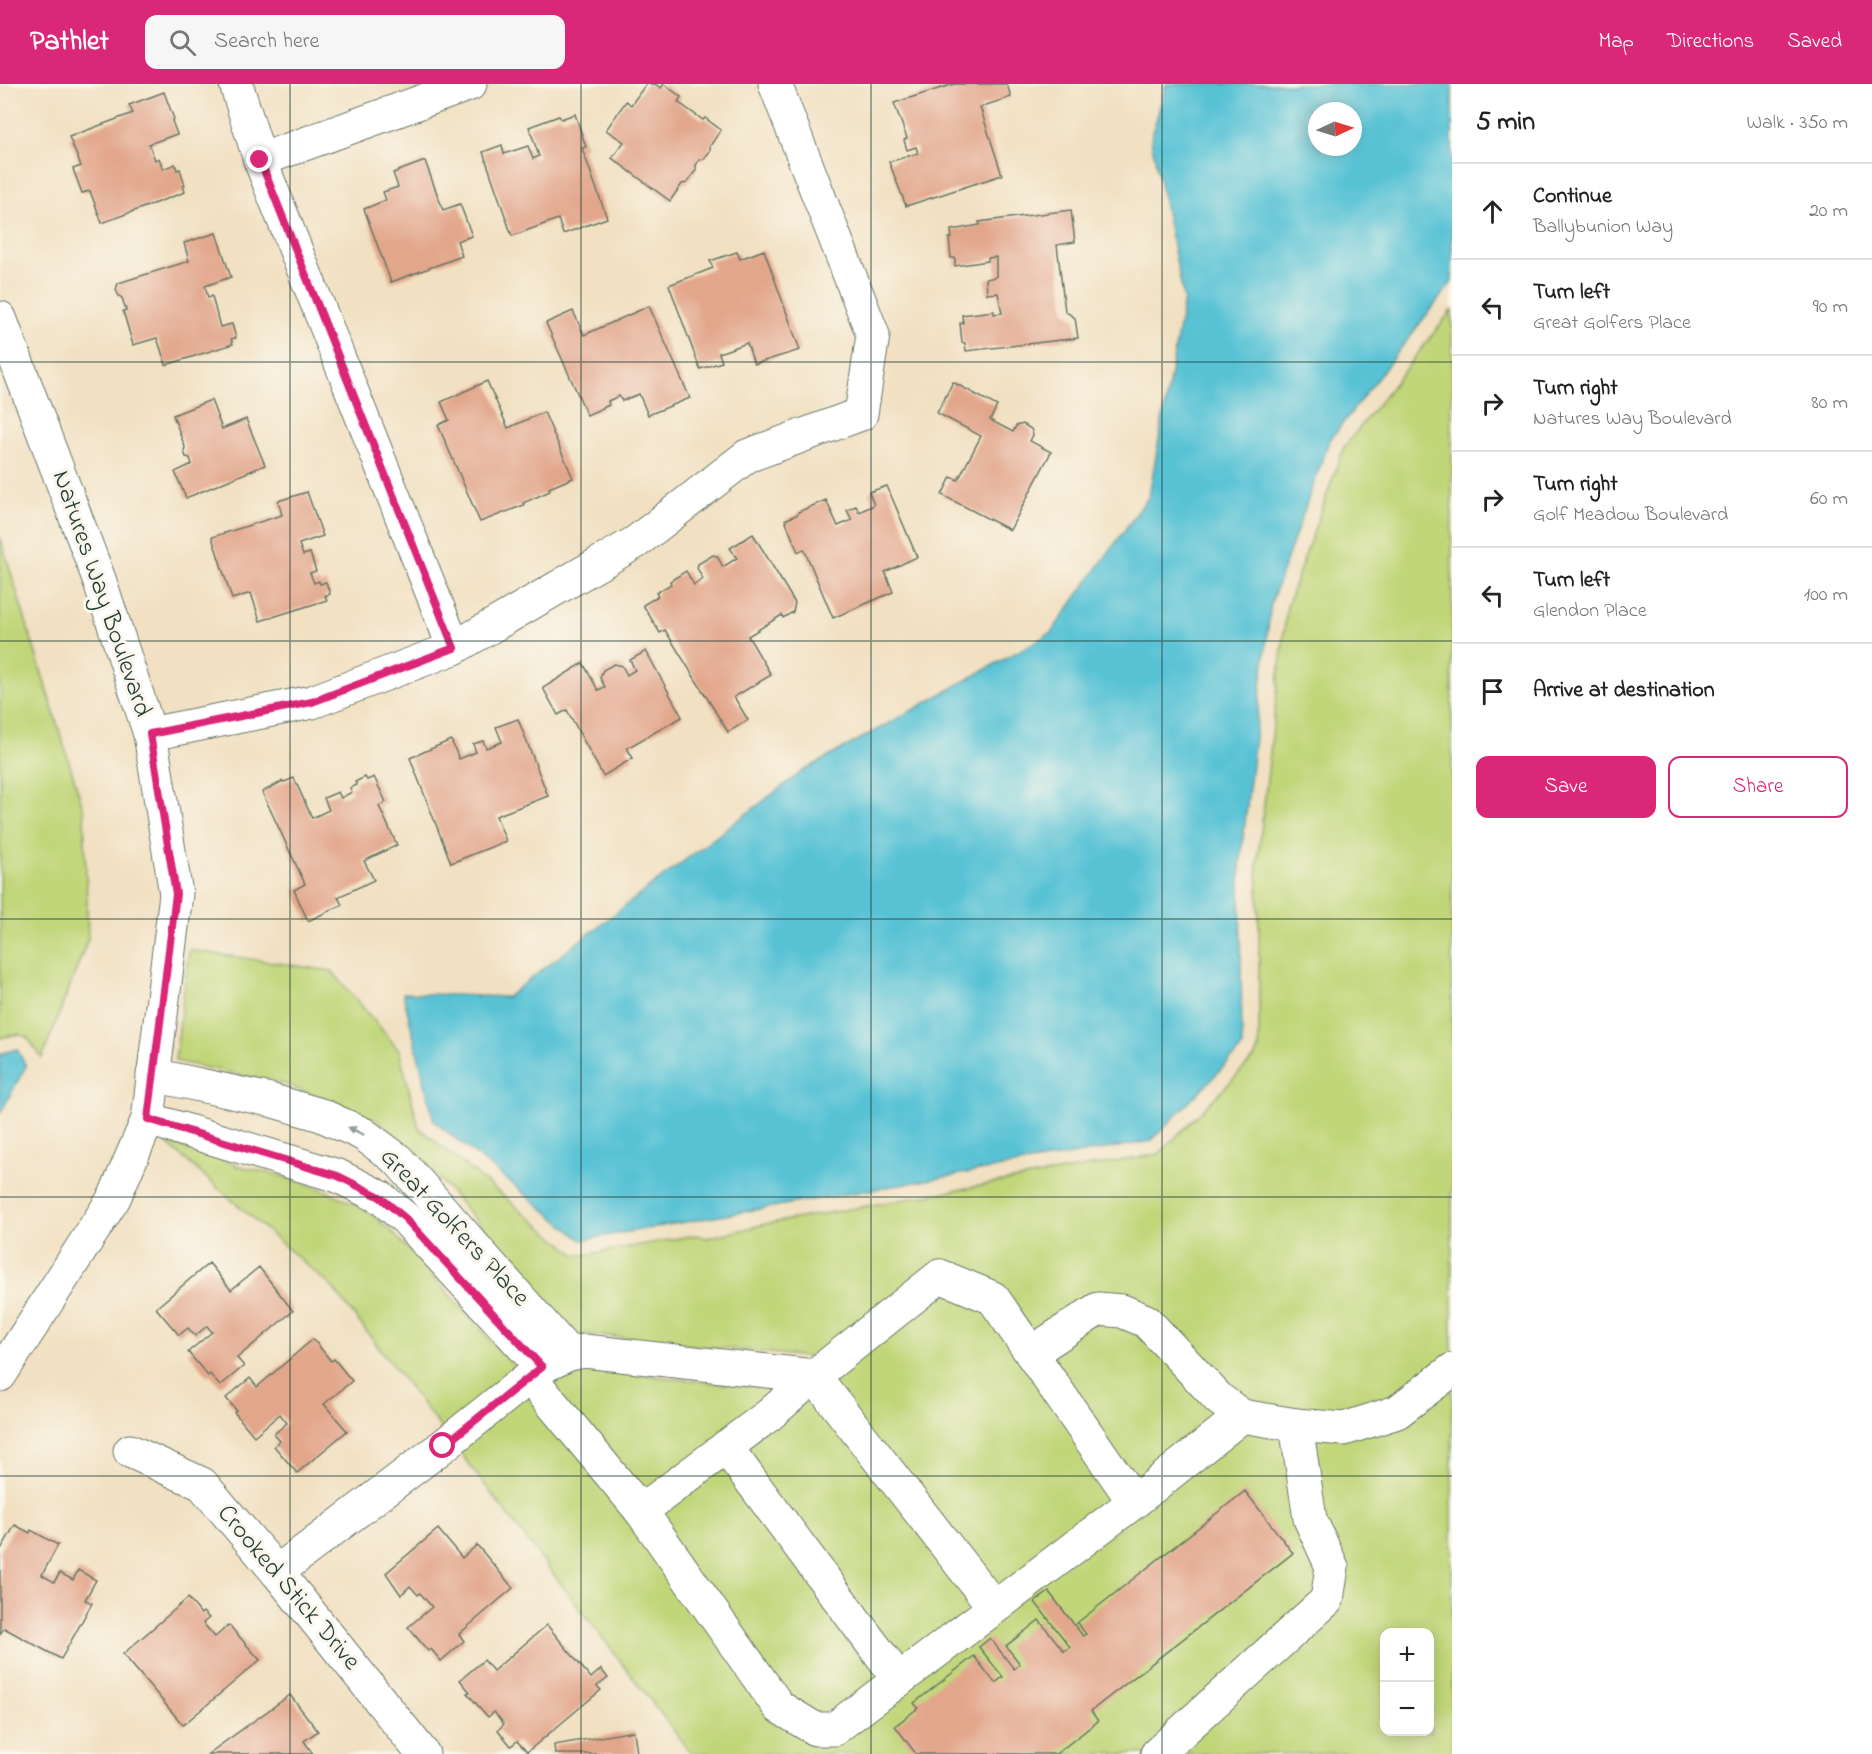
<!DOCTYPE html>
<html lang="en">
<head>
<meta charset="utf-8">
<style>
	:root { --surface:#fff; --page:#f6f6f6; --text:#222; --muted:#767676; --line:#e0e0e0; --accent:#db2777 }
	body { margin:0; font-family:"Indie Flower",sans-serif; background:var(--page); color:var(--text) }
	.controls { position:absolute; right:18px; bottom:18px; display:grid; overflow:hidden; border-radius:12px; box-shadow:0 3px 15px #0003 }
	.controls button { width:54px; height:54px; display:grid; place-items:center; padding:0; border:0; border-bottom:2px solid var(--line); background:var(--surface); color:var(--text); font:30px sans-serif }
	.compass { position:absolute; left:1308px; top:18px; width:54px; height:54px; border-radius:50%; background:var(--surface); box-shadow:0 3px 15px #0003; rotate:86deg }
	.stop { position:absolute; width:18px; height:18px; margin:-14px; border:4px solid #db2777; border-radius:50%; background:#fff }
	.stop.end { background:#db2777; border-color:#fff; box-shadow:0 2px 6px #0008 }
	.list { margin:0; padding:0; list-style:none }
	h2 { display:flex; justify-content:space-between; align-items:center; height:78px; margin:0; padding:0 24px; font-size:26px }
	h2 small { font-size:20px; font-weight:400; color:var(--muted) }
	.list li { display:grid; grid-template-columns:39px 1fr auto; gap:18px; align-items:center; box-sizing:border-box; height:96px; padding:0 24px; border-top:2px solid var(--line) }
	.list b { display:block; font-size:22px; white-space:nowrap }
	.list p { margin:0; font-size:20px; white-space:nowrap; color:var(--muted) }
	.list em { font-size:20px; font-style:normal; color:var(--muted) }
	.actions { display:flex; gap:12px; padding:18px 24px }
	.actions a { flex:1; padding:14px 0; border:2px solid var(--accent); border-radius:12px; text-align:center; font-size:21px; color:var(--accent) }
	.actions .main { background:var(--accent); color:#fff }
	.icon { flex:none; width:33px; height:33px; fill:none; stroke:currentColor; stroke-width:2; stroke-linecap:round; stroke-linejoin:round }
	.map { position:relative; flex:none; width:1452px; height:1670px; overflow:hidden }
	header { display:flex; align-items:center; gap:36px; box-sizing:border-box; height:84px; padding:0 30px; background:var(--accent); color:#fff }
	header strong { font-size:28px }
	nav { display:flex; gap:33px; margin-inline-start:auto; font-size:21px }
	.search { width:420px; height:54px; background:var(--page); display:flex; align-items:center; gap:15px; box-sizing:border-box; padding:0 21px; border-radius:12px; color:var(--muted); font-size:22px }
	main { display:flex }
	aside { flex:1; background:var(--surface) }
	.map>svg:first-child { display:block }
	.green { fill:#c1d679; stroke:#708a56; stroke-width:1.5; fill-rule:evenodd }
	.water { fill:#59c2d5; stroke:#3c8084; stroke-width:1.5; fill-rule:evenodd }
	.building { fill:#e2a68b }
	.lines { fill:none; stroke-linecap:round; stroke-linejoin:round }
	.minor-casing { stroke:#687665; stroke-width:35 }
	.minor { stroke:#fff; stroke-width:33 }
	.oneway { fill:#8f9e9a }
	.route { stroke:#db2777; stroke-width:8 }
	.grid { fill:none; stroke:#1f3d34; stroke-width:1.5; stroke-opacity:0.55 }
	.labels { text-anchor:middle; dominant-baseline:central; stroke-width:6; stroke-linejoin:round; paint-order:stroke }
	.street-label { font-size:26px; fill:#1f3d34; stroke:#fbf7ec }
</style>
</head>
<body>
<header>
<strong>Pathlet</strong>
<div class="search"><svg class="icon" aria-label="search" viewBox="0 0 24 24"><circle cx="10" cy="10" r="6"/><path d="M15 15l6 6"/></svg>Search here</div>
<nav><a>Map</a><a>Directions</a><a>Saved</a></nav>
</header>
<main>
<div class="map">
<svg width="1452" height="1670" viewBox="0 0 1452 1670">
	<rect width="100%" height="100%" fill="#fbf7ec"/>
	<filter id="ink" filterUnits="userSpaceOnUse"><feTurbulence type="fractalNoise" baseFrequency=".0167" numOctaves="2"/><feDisplacementMap in="SourceGraphic" scale="12" xChannelSelector="R" yChannelSelector="G"/><feConvolveMatrix kernelMatrix="1 2 1 2 8 2 1 2 1" color-interpolation-filters="sRGB"/></filter>
	<filter id="wash" filterUnits="userSpaceOnUse"><feTurbulence type="fractalNoise" baseFrequency=".008" numOctaves="4" result="noise"/><feDisplacementMap in="SourceGraphic" scale="24" xChannelSelector="R" yChannelSelector="G"/><feGaussianBlur stdDeviation="1.35" result="paint"/><feColorMatrix in="noise" values="0 0 0 0 0 0 0 0 0 0 0 0 0 0 0 0 0 1.4 0 .05"/><feComposite in="paint" operator="in"/></filter>
	<g filter="url(#wash)">
		<rect width="100%" height="100%" fill="#f1e0c1"/>
		<g class="green">
			<path d="M1452,226V1670H692L333,1204L165,1058L236,1080V1082C279,1089 330,1105 367,1127C376,1133 384,1141 392,1148L525,1293L552,1298L563,1293L566,1295L578,1286L585,1285L831,1311L836,1276L587,1250L577,1251L413,1065L376,1036L330,1016L293,1004V1002L175,977L189,866L332,887L399,966L419,1044L575,1170L585,1171L696,1151L707,1154L766,1140L1159,1070L1254,974L1259,963V843L1257,782L1287,522L1344,363ZM1384,1548H1430V1648H1384Z"/>
			<path d="M0,453L84,727L88,855L42,974L27,953L18,950L0,954Z"/>
		</g>
		<g class="water">
			<path d="M1166,0H1452V198L1329,357L1271,519L1240,781L1242,964L1151,1057L582,1156L434,1037L403,909L507,913L660,795L803,687L1051,549L1149,412L1184,215L1151,55ZM1317,27H1353V63H1317Z"/>
			<path d="M17,965L26,982L0,1030V970Z"/>
		</g>
		<g id="blocks">
			<g class="building">
				<path d="M646,0H655L661,4L664,0L681,13L678,18L703,36L705,34L721,46L710,62V67L704,75L699,76L696,81V86L687,99L682,100L670,117L612,74L624,58L606,46L626,17L631,21Z"/>
				<path d="M954,0H1007L1011,13L980,23L1002,91L906,122L889,78L918,69L916,63L907,66L904,56L907,54L894,19Z"/>
				<path d="M164,8L174,35L172,37L177,50L149,60L155,76L159,74L163,85L175,80L177,86L180,85L185,101L183,102L185,108L102,139L90,107L82,109L73,85L81,82L69,53L133,29L129,21Z"/>
				<path d="M575,30L586,63L582,64L607,134L563,150L558,135L512,152L483,68L502,61L504,70L528,62L533,75L539,72L529,43L559,32L561,35Z"/>
				<path d="M425,77L443,126L460,120L472,152L457,157L462,172L391,198L364,125L386,116L383,108L398,103L393,89Z"/>
				<path d="M1071,126L1075,158L1057,161L1065,227L1075,234L1078,254L966,267L965,259H962L960,239H963L962,231L994,227V230L1002,229L998,209L987,210L986,195L996,193V173L988,174V177L955,182V174H951L949,154H952L951,146L980,141L979,138Z"/>
				<path d="M216,149L231,193L205,202L208,214L212,212L220,243L232,240L236,254L231,255L233,260L166,281L157,254L133,261L123,227L126,226L122,214L119,212L116,206L118,199L189,177L184,159Z"/>
				<path d="M764,166L800,266L754,280L747,259L719,269L722,278L700,285L669,201L713,184L710,177L737,168L740,175Z"/>
				<path d="M649,222L690,314L648,331L639,310L622,317L619,312L608,317L609,321L587,331L546,239L573,227L584,251Z"/>
				<path d="M487,297L508,344L544,328L573,394L549,404L550,407L523,419L524,421L480,438L438,341L449,336L441,318Z"/>
				<path d="M953,298L997,322L990,336L1013,348L1016,342L1023,340L1031,345L1033,351L1030,357L1051,368L1010,446L942,411L951,393L958,396L981,352L937,329Z"/>
				<path d="M211,316L222,345L246,335L265,381L186,414L175,388L192,380L190,374L186,373L184,367L185,363L173,331Z"/>
				<path d="M887,402L917,473L885,488L893,508L833,534L804,465L798,468L785,436L798,430V428L826,416L838,442L852,436L847,426L856,422L859,428L874,421L869,408Z"/>
				<path d="M307,408L323,452L299,460L303,471L310,469L316,487L310,489L314,499L319,497L320,500L326,498L330,510L325,512L327,516L260,537L251,509L232,515L212,453L282,431L278,417Z"/>
				<path d="M753,450L795,519L793,528L783,534L782,531L748,552L771,591L734,613L748,636L728,648L665,546L660,549L643,521L658,512L656,509L671,500L670,497L686,487L694,501L703,495L697,484L698,480L713,471L717,472L723,483L737,474L730,464Z"/>
				<path d="M646,567L682,633L627,664L633,674L603,692L567,626L558,631L543,604L583,579L598,606L605,603L600,594L603,586L614,580L622,582L627,591L635,586L630,576Z"/>
				<path d="M518,635L548,712L496,732L506,757L451,779L410,674L451,656L459,675L476,668L473,660L483,657L486,664L502,658L496,643Z"/>
				<path d="M365,693L367,696L374,693L386,718L379,722L397,761L364,777L374,796L338,813L342,821L308,837L294,806L305,800L262,708L283,697L284,698L294,694L312,734L329,726L324,714L338,708L341,714L352,708L350,704L357,701L355,698Z"/>
				<path d="M209,1179L231,1206L259,1183L293,1227L237,1274L244,1282L220,1302L210,1290L208,1292L188,1268L212,1248L207,1242L195,1252L188,1244L179,1251L156,1224Z"/>
				<path d="M313,1255L331,1277L334,1275L352,1297L324,1320L347,1347L297,1389L274,1362L280,1357L274,1350L287,1339L280,1330L254,1352L234,1328L236,1326L226,1314L250,1294L257,1303Z"/>
				<path d="M1245,1407L1293,1469L1091,1627L1098,1637L1056,1670H916L895,1642L918,1624L914,1619L974,1572L995,1599L1003,1593L979,1563L990,1554L1014,1585L1020,1580L1006,1562L1039,1536L1064,1567L1070,1563L1035,1518L1049,1508L1083,1552L1086,1550L1077,1539Z"/>
				<path d="M15,1441L30,1449L31,1446L58,1461L42,1491L54,1498L60,1489L73,1496L78,1486L96,1496L85,1516L92,1519L61,1575L4,1544L0,1550V1467Z"/>
				<path d="M438,1445L462,1474L477,1461L513,1504L459,1550L464,1557L441,1577L431,1565L428,1567L408,1543L432,1523L420,1509L418,1511L410,1502L401,1511L386,1489Z"/>
				<path d="M188,1514L201,1530L203,1528L209,1534L203,1539L215,1553L229,1541L260,1576L183,1641L123,1570Z"/>
				<path d="M547,1541L591,1594L601,1585L608,1594L597,1602L601,1606L527,1668L517,1657L511,1662L498,1646L504,1640L494,1628L488,1633L467,1609L470,1608L460,1596L484,1576L493,1587Z"/>
				<path d="M290,1611L318,1647L304,1657L313,1670H208Z"/>
				<path d="M634,1647L637,1670H555L554,1661Z"/>
			</g>
		</g>
	</g>
	<g filter="url(#ink)">
		<use href="#blocks" fill-opacity="0" stroke="#687665" stroke-width="1.5"/>
		<g class="lines">
			<g class="minor-casing">
				<g id="minor">
					<path d="M236,0L260,76L454,564"/>
					<path d="M260,76L470,0"/>
					<path d="M0,234L99,495L150,650L176,810L148,1035L114,1114L0,1291"/>
					<path d="M150,650L312,618L454,564L636,458L747,372L861,330L873,251L775,0"/>
					<path d="M153,991L270,1016L321,1031L363,1050L398,1076L569,1270"/>
					<path d="M148,1035L338,1092L380,1113L406,1135L542,1283"/>
					<path d="M1031,1269L1098,1225L1122,1227L1146,1237L1219,1315L1242,1332"/>
					<path d="M814,1292L994,1523"/>
					<path d="M530,1293L641,1427L769,1331L814,1292L940,1192L993,1214L1134,1418L1242,1332L1296,1341L1344,1345L1397,1328L1452,1286"/>
					<path d="M726,1363L899,1596"/>
					<path d="M130,1367L202,1400L277,1488L423,1670"/>
					<path d="M641,1427L779,1623L815,1645H834L1134,1418"/>
					<path d="M277,1488L443,1362L542,1283L569,1270L584,1267L814,1292"/>
					<path d="M1157,1670L1327,1516L1332,1483L1310,1435L1296,1341"/>
				</g>
			</g>
			<use href="#minor" class="minor"/>
		</g>
		<defs><path id="oneway-solid" d="M-6-.8H1V-3.2L6.5 0L1 3.2V.8H-6Z" transform="scale(1.5)"/></defs>
		<use class="oneway" href="#oneway-solid" transform="translate(356 1047) rotate(-154)"/>
	</g>
	<g class="lines" filter="url(#ink)">
		<path class="route" d="M260,76L454,564L312,618L150,650L176,810L148,1035L338,1092L380,1113L406,1135L542,1283L443,1362"/>
	</g>
	<path class="grid" d="M290,0V1670M581,0V1670M871,0V1670M1162,0V1670M0,278H1452M0,557H1452M0,835H1452M0,1113H1452M0,1392H1452"/>
	<g class="labels">
		<g class="street-label">
			<text transform="translate(101 510) rotate(71)">Natures Way Boulevard</text>
			<text transform="translate(454 1144) rotate(47)">Great Golfers Place</text>
			<text transform="translate(288 1504) rotate(50)">Crooked Stick Drive</text>
		</g>
	</g>
</svg>
<div class="controls">
<button>+</button>
<button>−</button>
</div>
<svg class="compass" viewBox="-18 -18 36 36"><path d="M0-13l5 13h-10z" fill="#e53935"/><path d="M0 13l5-13h-10z" fill="#767676"/></svg>
<div class="stop" style="left:443px;top:1362px"></div>
<div class="stop end" style="left:260px;top:76px"></div>
</div>
<aside>
<h2>5 min<small>Walk · 350 m</small></h2>
<ul class="list">
<li><svg class="icon" aria-label="ahead" viewBox="0 0 24 24"><path d="M12 20V5M6 11l6-6 6 6"/></svg><div><b>Continue</b><p>Ballybunion Way</p></div><em>20 m</em></li>
<li><svg class="icon" aria-label="left" viewBox="0 0 24 24"><path d="M17 20v-9H6M10 6l-5 5 5 5"/></svg><div><b>Turn left</b><p>Great Golfers Place</p></div><em>90 m</em></li>
<li><svg class="icon" aria-label="right" viewBox="0 0 24 24"><path d="M7 20v-9h11M14 6l5 5-5 5"/></svg><div><b>Turn right</b><p>Natures Way Boulevard</p></div><em>80 m</em></li>
<li><svg class="icon" aria-label="right" viewBox="0 0 24 24"><path d="M7 20v-9h11M14 6l5 5-5 5"/></svg><div><b>Turn right</b><p>Golf Meadow Boulevard</p></div><em>60 m</em></li>
<li><svg class="icon" aria-label="left" viewBox="0 0 24 24"><path d="M17 20v-9H6M10 6l-5 5 5 5"/></svg><div><b>Turn left</b><p>Glendon Place</p></div><em>100 m</em></li>
<li><svg class="icon" aria-label="arrive" viewBox="0 0 24 24"><path d="M6 21V4h12l-3 4 3 4H6"/></svg><div><b>Arrive at destination</b></div></li>
</ul>
<div class="actions"><a class="main">Save</a><a>Share</a></div>
</aside>
</main>
</body>
</html>
